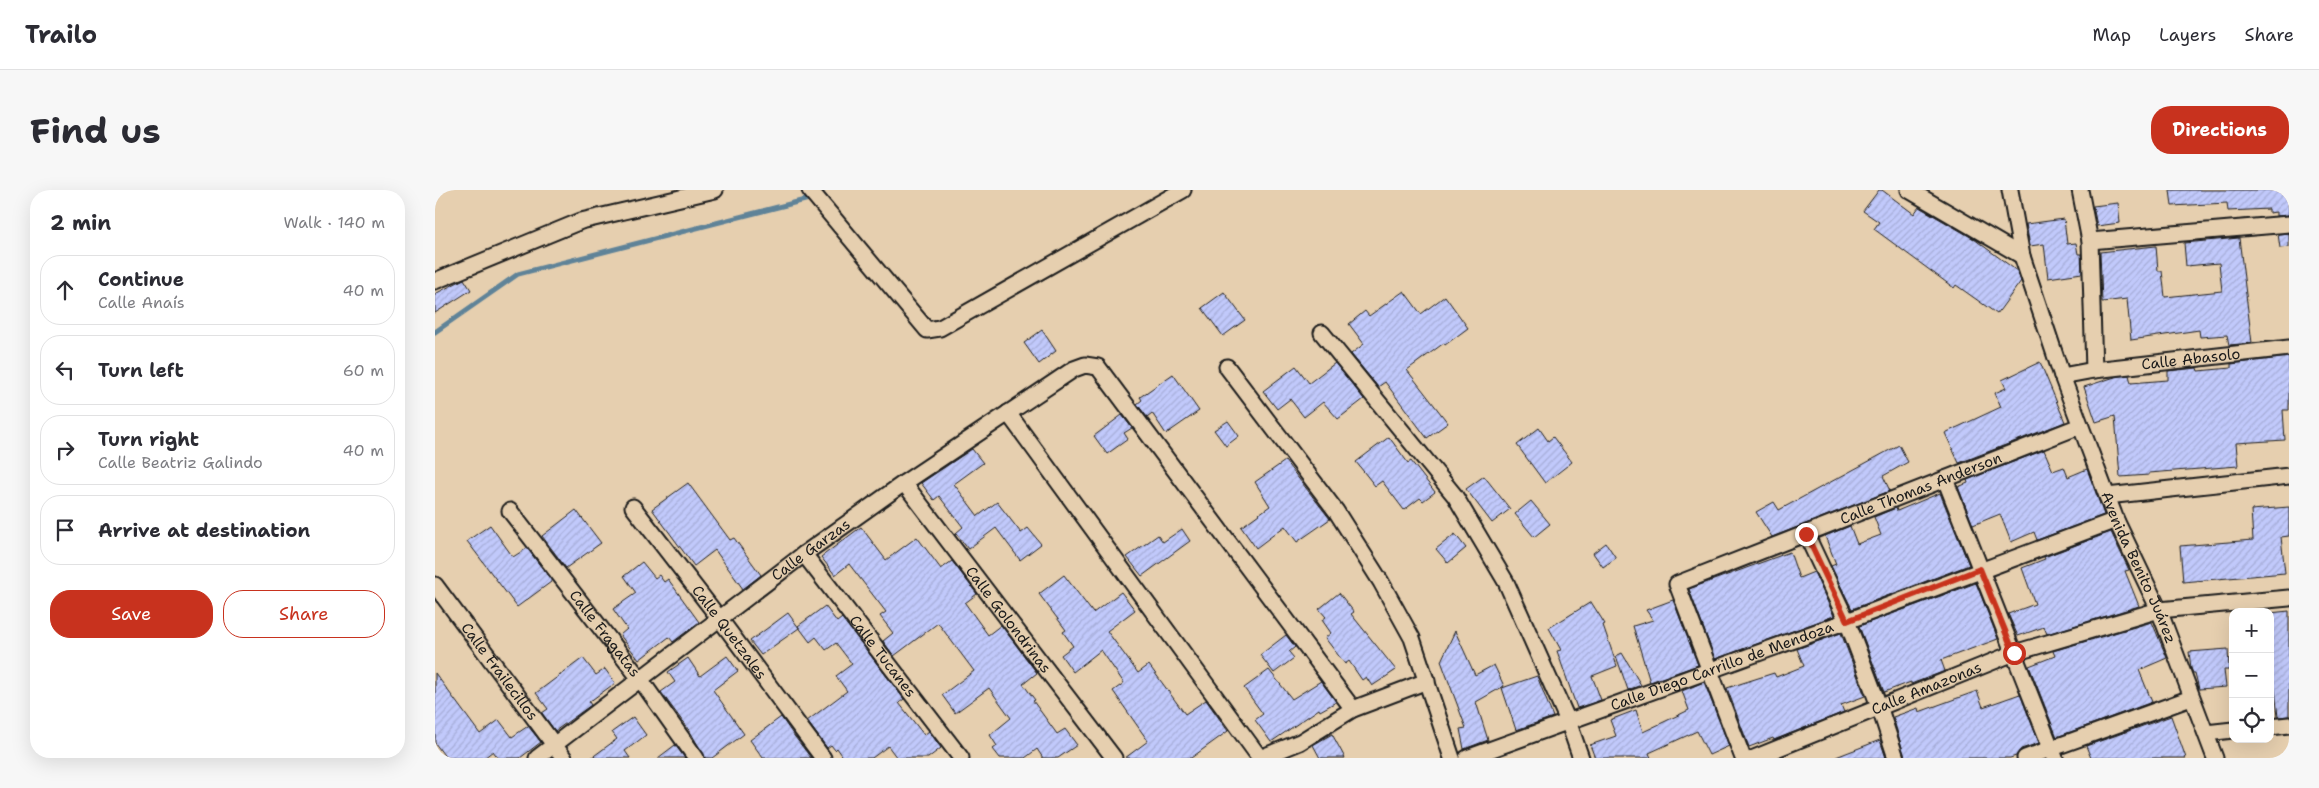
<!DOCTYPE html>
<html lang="en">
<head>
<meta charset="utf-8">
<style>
	:root { --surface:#fff; --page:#f7f7f7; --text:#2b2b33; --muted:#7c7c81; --line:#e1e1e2; --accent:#c8321e }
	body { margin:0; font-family:"Shantell Sans",sans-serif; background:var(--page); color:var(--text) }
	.controls { position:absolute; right:15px; bottom:15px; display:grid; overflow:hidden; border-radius:10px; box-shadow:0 5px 20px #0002 }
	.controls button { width:45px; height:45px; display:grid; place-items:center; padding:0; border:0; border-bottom:1px solid var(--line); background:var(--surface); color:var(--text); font:25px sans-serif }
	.stop { position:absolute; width:15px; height:15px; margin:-11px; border:4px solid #c8321e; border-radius:50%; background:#fff }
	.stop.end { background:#c8321e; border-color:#fff; box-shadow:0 1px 5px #0008 }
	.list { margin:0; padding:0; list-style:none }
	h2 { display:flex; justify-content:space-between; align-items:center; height:65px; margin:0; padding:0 20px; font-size:21px }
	h2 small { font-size:16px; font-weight:400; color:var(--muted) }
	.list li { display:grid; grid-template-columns:32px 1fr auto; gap:15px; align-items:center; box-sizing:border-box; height:70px; margin:0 10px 10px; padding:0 10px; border:1px solid var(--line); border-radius:20px }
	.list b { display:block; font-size:19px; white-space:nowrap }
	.list p { margin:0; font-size:16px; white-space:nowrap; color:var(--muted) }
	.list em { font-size:16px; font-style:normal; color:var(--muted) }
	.actions { display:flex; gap:10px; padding:15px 20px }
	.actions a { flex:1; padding:11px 0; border:1px solid var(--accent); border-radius:20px; text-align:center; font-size:18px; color:var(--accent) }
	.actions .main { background:var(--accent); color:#fff }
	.icon { flex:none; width:28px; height:28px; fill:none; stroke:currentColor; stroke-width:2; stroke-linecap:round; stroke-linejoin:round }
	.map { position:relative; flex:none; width:1854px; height:568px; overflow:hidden; border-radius:20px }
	header { display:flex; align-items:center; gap:30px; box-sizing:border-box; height:70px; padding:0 25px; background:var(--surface); border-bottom:1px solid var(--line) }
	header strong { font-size:24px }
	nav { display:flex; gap:28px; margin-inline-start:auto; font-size:18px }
	.intro { display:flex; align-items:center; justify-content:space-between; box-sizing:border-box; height:120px; padding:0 30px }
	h1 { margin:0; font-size:35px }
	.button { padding:12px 22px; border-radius:20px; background:var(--accent); color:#fff; font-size:18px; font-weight:700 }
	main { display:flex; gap:30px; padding:0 30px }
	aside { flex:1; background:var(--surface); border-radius:20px; box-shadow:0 5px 20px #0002 }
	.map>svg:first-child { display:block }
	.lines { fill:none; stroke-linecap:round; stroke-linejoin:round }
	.stream { stroke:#5f8398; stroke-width:5 }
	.building { fill:url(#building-hatch); stroke:#1c1c1c }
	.street-casing { stroke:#1c1c1c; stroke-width:19 }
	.street { stroke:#e6cfaf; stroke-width:15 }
	.route { stroke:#c8321e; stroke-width:6 }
	.labels { text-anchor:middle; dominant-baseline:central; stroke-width:5; stroke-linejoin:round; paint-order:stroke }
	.street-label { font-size:15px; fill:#1c1c1c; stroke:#e6cfaf }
</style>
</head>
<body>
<header>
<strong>Trailo</strong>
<nav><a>Map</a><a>Layers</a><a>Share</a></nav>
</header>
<div class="intro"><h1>Find us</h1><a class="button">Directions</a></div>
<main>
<aside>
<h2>2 min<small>Walk · 140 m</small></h2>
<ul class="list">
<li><svg class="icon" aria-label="ahead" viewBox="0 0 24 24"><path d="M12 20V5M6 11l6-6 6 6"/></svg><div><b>Continue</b><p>Calle Anaís</p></div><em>40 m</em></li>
<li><svg class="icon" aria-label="left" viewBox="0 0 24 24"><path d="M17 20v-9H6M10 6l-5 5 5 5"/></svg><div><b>Turn left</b></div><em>60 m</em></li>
<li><svg class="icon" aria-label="right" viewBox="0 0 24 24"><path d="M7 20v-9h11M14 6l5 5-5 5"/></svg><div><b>Turn right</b><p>Calle Beatriz Galindo</p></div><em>40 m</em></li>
<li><svg class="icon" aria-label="arrive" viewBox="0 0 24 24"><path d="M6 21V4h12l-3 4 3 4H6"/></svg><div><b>Arrive at destination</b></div></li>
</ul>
<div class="actions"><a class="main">Save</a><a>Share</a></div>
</aside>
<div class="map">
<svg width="1854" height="568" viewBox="0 0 1854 568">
	<defs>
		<pattern id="building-hatch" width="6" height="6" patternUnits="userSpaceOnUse" patternTransform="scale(1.25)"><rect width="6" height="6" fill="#c1c9fb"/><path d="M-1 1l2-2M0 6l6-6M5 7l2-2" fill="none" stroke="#a5acd7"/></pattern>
	</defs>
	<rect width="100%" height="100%" fill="#e6cfaf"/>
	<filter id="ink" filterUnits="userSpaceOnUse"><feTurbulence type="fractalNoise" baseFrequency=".02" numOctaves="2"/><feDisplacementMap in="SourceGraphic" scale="10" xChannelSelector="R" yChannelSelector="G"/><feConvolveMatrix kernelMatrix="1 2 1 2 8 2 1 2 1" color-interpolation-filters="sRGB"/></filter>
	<g filter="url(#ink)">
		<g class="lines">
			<path class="stream" d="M0,142L83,84L374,9L388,0"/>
		</g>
		<g class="building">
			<path d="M1444,0H1447L1479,24L1484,17L1539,49L1582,81L1586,91L1562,124L1521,95L1519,98L1439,39L1444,32L1428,21Z"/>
			<path d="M1735,0H1854V25L1841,26V22L1834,23V19L1793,21L1792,13L1737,16Z"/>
			<path d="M1683,13L1685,33L1662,36L1658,16Z"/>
			<path d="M1629,29L1632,54L1641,53L1643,64H1646L1647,83L1613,88L1609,54L1595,56L1591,34Z"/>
			<path d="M1854,43V57L1845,58L1843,44Z"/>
			<path d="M1804,48L1817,153L1794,155L1792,145L1765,147L1764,140L1696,150L1692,109L1667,112L1665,62L1721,56L1723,81H1727L1730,107L1787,101L1784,73L1751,76L1749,53Z"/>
			<path d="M29,89L36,100L0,123V104Z"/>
			<path d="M969,101L986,124L1010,106L1033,138L1010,155L1009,153L972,180L1013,233L992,248L950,192L943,197L916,164L929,154L914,134L930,121L934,126Z"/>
			<path d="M789,102L810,130L788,146L767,118Z"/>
			<path d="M607,140L621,161L604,174L589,153Z"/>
			<path d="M1854,167V220H1848L1850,250L1801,253L1803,276L1714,283V285L1685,287L1680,226L1661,232L1649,197L1680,187L1694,185L1696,193L1733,190V181L1762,178L1763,181L1796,178V174Z"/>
			<path d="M1605,172L1630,232L1524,273L1510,243L1566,217L1560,203L1571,198L1567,190Z"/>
			<path d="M900,173L929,209L903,229L888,212L869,227L855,209L842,219L828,201L861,176L874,193Z"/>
			<path d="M738,184L764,221L731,244L717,223L712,227L702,214L707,210L705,207Z"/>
			<path d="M687,225L697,238L689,243L693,249L672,264L659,246Z"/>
			<path d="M793,231L804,246L791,256L779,240Z"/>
			<path d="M1104,238L1113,251L1118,247L1137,272L1110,293L1082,255Z"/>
			<path d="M954,247L973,273L976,271L1000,302L988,311L985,308L969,320L947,291L940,296L921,272Z"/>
			<path d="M1464,255L1473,272L1448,286L1455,301L1337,347L1321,322L1339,312L1344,320Z"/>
			<path d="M537,259L548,273L519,294L543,326L562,312L586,343L593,338L606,354L585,370L561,338L533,359L521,343L528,337L504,306L499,310L486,293Z"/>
			<path d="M1609,260L1618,281L1629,277L1633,287L1652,279L1669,325L1602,350L1599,342L1576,352L1565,324L1538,335L1523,297L1533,293L1532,290Z"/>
			<path d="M850,271L895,329L862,352L850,336L821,358L806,337L835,316L820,292Z"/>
			<path d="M1049,286L1075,319L1057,333L1031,299Z"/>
			<path d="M253,293L295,350L299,348L326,385L308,399L280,360L259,376L217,319Z"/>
			<path d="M1505,303L1534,375L1417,419L1396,376L1401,374L1390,346L1415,336L1422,354L1446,345L1439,327L1461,318L1462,321Z"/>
			<path d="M1096,311L1115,334L1099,347L1080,324Z"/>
			<path d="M1854,317V346L1846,347L1850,383L1748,392L1745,356L1818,350L1816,320Z"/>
			<path d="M141,320L166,353L131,378L107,346Z"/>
			<path d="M55,335L78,367L92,358L116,390V392L82,417L32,351Z"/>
			<path d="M426,337L451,370L482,347L506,379L517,371L542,404L530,413L553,445L566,435L602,483L588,494L600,510L598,511L622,544L630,539L642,555L623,568H608L602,559L590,568H565L558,559L562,556L555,545L576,528L554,498L520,523L507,505L539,481L503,433L459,466L448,451L458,443L445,426L451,422L414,374L400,385L386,367Z"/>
			<path d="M747,339L755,351L707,386L692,367L723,345L728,352Z"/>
			<path d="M1676,342L1694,380L1690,381L1704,416L1612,444L1609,437L1583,446L1573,424L1600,414L1587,378L1610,369L1609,367Z"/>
			<path d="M1020,344L1031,358L1013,373L1001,359Z"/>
			<path d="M1171,353L1181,368L1168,377L1158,363Z"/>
			<path d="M1355,362L1364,388L1379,382L1399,426L1280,469L1254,399Z"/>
			<path d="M207,372L220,388L224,385L229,392L233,389L264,432L238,452L234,447L204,470L185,445L192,439L178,419L201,403L189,386Z"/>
			<path d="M629,385L658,423L686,402L700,420L672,441L703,483L714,475L750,524L771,510L793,541L756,568H690L713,551L678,501L689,493L666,460L638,482L626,465L638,456L628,442L631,440L604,404Z"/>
			<path d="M1541,393L1563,449L1506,470L1510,481L1476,494V492L1449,502L1424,436Z"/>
			<path d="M904,403L919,422L916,424L961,480L937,496L931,487L927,490L914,471L910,474L890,448L896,443L887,430L891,427L884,419Z"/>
			<path d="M1238,410L1263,475L1215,492L1198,436L1218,430L1211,420Z"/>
			<path d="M1156,412L1170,434L1168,435L1182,476L1157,486L1166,510L1142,518L1122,461L1126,460L1114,438Z"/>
			<path d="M390,416L402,432L407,428L469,509L464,513L489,545L494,541L506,558L493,568H462L453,556L437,568H409L402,558L400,560L396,555L392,558L372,531L412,501L401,486L417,474L401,453L391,460L381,447L375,452L363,436Z"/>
			<path d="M1854,421V526L1843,527L1840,500L1835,501V423Z"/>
			<path d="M353,423L364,438L326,465L315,451Z"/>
			<path d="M1717,432L1732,468L1704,480L1717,512L1622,547L1594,476L1620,466L1618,461Z"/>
			<path d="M1020,441L1040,485L1059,475L1069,496L1041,512L1053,550L1029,559L1025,539L1031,538L1006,471Z"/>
			<path d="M1406,443L1430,506L1406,515L1409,522L1339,550L1338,548L1314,557L1292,498L1339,483L1341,487L1369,476L1362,459Z"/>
			<path d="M851,445L860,457L854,462L859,468L839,483L825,465Z"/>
			<path d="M1793,459L1794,480H1789L1791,497L1764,499L1760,483H1758L1756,478L1754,462Z"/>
			<path d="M1187,463L1206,495L1193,500L1181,466Z"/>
			<path d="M292,466L303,481L278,500L309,544L277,568H270L256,543L226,502L240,492L233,482L253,468L265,486Z"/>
			<path d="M148,468L161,485L170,479L180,493L154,512L156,515L120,541L107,523L113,519L101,503Z"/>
			<path d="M834,480L857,509L886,491L901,512L885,521L884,519L836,552L820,530L828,524L809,498Z"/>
			<path d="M0,483L45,544L64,530L77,547L93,536L106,552L85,568H63L58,561L49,568H11L0,553Z"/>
			<path d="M1102,486L1118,527L1081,540L1067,498Z"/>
			<path d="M1269,492L1294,556L1274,565L1262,541L1214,563L1216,568H1160L1155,555L1181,546L1175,530L1201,520L1208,542L1254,520L1247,501Z"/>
			<path d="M1542,501L1548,517L1585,504L1604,553L1586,559L1581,566L1575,568H1470L1458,527L1483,518L1484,522Z"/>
			<path d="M1736,526L1751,568H1656L1651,556Z"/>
			<path d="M198,527L211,545L190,561L195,568H156L182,549L177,542Z"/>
			<path d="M346,527L357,543L376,568H328L315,550Z"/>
			<path d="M897,544L910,568H885L878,555Z"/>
			<path d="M1445,550L1451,568H1401V567Z"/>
			<path d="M240,555L250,568H223Z"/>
		</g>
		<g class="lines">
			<g class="street-casing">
				<g id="street">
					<path d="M375,0L492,140L505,138L748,0"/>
					<path d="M1474,0L1587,66"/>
					<path id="s1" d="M1575,0L1587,66L1627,186L1681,330L1724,420L1780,568"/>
					<path d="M1645,0L1655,51L1659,180"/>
					<path d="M1655,51L1854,34"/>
					<path d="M0,91L146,31L280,0"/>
					<path d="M887,143L1020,306L1071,392L1133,531L1146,568"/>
					<path d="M792,177L901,321L946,392L977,448L1017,568"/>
					<path id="s2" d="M1627,186L1659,180L1854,158"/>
					<path d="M573,223L825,568"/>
					<path d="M1510,289L1620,568"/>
					<path id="s3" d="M469,293L679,568"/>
					<path d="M1672,306L1854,286"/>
					<path id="s4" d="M198,317L284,428L388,568"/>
					<path id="s5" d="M75,321L205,489L261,568"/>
					<path d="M1371,344L1412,431L1444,516L1461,568"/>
					<path id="s6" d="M369,364L526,568"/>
					<path id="s7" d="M0,395L129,568"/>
					<path d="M1835,537L1854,535"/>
					<path d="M1771,543L1798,540"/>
					<path id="s8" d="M102,568L369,364L469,293L639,179L650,175L663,177L918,519"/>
					<path d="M825,568L865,552L918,519L992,491"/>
					<path id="s9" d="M1032,568L1412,431L1681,330"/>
					<path id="s10" d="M1308,568L1242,394L1645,236"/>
					<path id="s11" d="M1319,568L1579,463L1724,420L1854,408"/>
					<path d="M1590,568L1756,508"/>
				</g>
			</g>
			<use href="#street" class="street"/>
		</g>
	</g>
	<g class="lines" filter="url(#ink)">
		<path class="route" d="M1371,344L1412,431L1545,379L1579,463"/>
	</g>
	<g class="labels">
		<g class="street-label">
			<text stroke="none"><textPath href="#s2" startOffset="130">Calle Abasolo</textPath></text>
			<text stroke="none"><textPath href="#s10" startOffset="448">Calle Thomas Anderson</textPath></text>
			<text stroke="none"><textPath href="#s8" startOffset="344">Calle Garzas</textPath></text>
			<text stroke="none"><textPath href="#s1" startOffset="400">Avenida Benito Juárez</textPath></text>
			<text stroke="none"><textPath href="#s3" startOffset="172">Calle Golondrinas</textPath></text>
			<text stroke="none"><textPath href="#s4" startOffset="158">Calle Quetzales</textPath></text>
			<text stroke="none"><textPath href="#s5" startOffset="155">Calle Fragatas</textPath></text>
			<text stroke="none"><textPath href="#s6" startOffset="129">Calle Tucanes</textPath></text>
			<text stroke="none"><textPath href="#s9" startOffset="271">Calle Diego Carrillo de Mendoza</textPath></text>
			<text stroke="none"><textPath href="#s7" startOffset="108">Calle Frailecillos</textPath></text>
			<text stroke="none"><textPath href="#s11" startOffset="186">Calle Amazonas</textPath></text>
		</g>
	</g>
</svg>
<div class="controls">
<button>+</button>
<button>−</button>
<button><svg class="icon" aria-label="locate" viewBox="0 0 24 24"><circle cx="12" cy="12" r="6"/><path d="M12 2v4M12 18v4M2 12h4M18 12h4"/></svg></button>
</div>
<div class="stop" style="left:1579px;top:463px"></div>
<div class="stop end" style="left:1371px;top:344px"></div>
</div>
</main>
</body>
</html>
